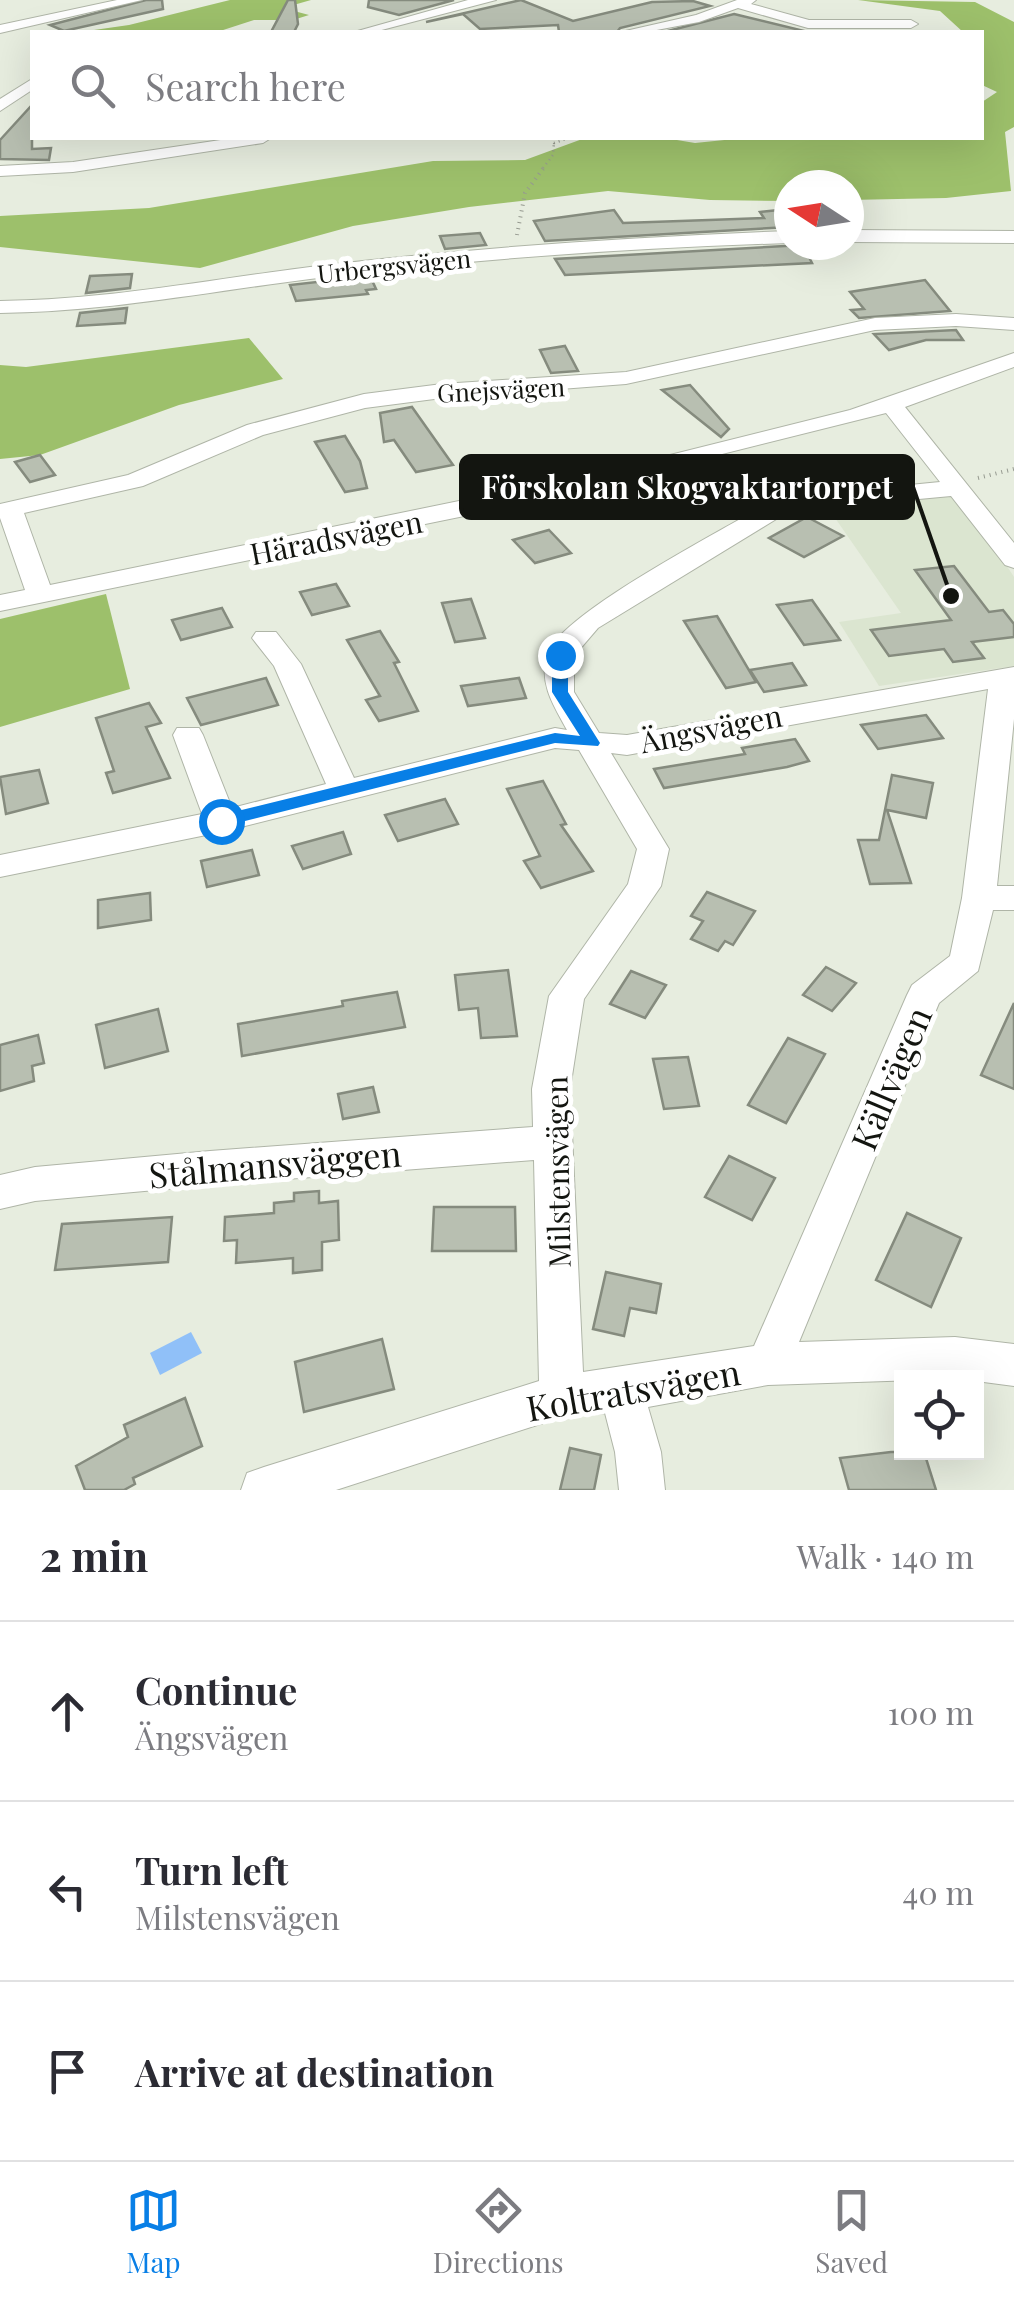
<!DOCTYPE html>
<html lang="en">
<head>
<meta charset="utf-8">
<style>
	:root { --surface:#fff; --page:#f7f7f7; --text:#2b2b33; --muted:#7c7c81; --line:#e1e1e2; --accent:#087fe6 }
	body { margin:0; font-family:"Playfair Display",serif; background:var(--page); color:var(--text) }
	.controls { position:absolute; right:30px; bottom:30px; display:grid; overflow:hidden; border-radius:0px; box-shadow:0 10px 40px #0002 }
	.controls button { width:90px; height:90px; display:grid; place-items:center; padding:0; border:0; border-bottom:2px solid var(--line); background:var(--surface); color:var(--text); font:50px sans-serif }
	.compass { position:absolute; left:774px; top:170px; width:90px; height:90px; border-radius:50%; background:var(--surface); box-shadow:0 10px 40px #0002; rotate:282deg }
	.stop { position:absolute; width:30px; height:30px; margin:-22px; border:8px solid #087fe6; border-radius:50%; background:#fff }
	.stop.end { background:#087fe6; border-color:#fff; box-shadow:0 2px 10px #0008 }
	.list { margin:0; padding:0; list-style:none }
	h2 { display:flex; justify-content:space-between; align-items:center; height:130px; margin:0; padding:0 40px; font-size:42px }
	h2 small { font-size:32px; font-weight:400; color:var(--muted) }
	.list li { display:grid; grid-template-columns:65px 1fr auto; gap:30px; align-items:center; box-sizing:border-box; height:180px; padding:0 40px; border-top:2px solid var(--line) }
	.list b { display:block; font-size:38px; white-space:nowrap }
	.list p { margin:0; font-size:32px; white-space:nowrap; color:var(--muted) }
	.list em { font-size:32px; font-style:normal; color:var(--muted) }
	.icon { flex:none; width:55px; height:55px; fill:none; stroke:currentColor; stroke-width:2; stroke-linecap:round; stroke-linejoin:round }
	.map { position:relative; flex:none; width:1014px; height:1490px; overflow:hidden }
	.search { position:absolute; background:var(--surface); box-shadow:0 10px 40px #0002; left:30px; right:30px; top:30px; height:110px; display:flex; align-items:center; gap:25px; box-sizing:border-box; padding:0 35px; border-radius:0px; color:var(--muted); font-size:38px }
	.sheet { height:670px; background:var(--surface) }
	nav { display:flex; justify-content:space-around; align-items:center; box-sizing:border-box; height:140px; border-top:2px solid var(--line); background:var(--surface); font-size:28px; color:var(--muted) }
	nav a { display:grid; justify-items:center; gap:5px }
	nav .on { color:var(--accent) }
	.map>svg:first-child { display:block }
	.built { fill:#dbe5d0 }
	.forest { fill:#9dc06b }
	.water { fill:#90c0f8 }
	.building { fill:#b8bfb1; stroke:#858b7e; stroke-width:2.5 }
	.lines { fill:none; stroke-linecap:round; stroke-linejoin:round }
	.minor-casing { stroke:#afb5a7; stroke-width:2 }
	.path-far1 { stroke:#969a90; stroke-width:2.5; stroke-dasharray:1 4; stroke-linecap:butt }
	.path { stroke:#969a90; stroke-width:4; stroke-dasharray:1 5; stroke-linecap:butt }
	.minor { fill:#fff; fill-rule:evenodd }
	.route { fill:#087fe6 }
	.labels { text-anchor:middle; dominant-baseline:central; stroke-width:10; stroke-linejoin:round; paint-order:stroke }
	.far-street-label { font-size:25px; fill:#131510; stroke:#fff }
	.street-label { font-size:30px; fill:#131510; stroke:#fff }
	.near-street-label { font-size:35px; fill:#131510; stroke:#fff }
	.leader { fill:none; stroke:#131510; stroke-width:4 }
	.callout-dot { fill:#131510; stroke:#fff; stroke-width:4 }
	.callout { fill:#131510; stroke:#131510; stroke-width:4 }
	.callout-label { font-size:32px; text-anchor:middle; font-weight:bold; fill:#fff }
</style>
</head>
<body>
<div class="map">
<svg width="1014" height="1490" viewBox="0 0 1014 1490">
	<rect width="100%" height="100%" fill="#e7eddf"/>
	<path class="built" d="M955,487L1014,577V666L879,686L839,622L901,613L824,502Z"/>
	<g class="forest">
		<path d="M230,0H311L283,8L309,15L293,20H254L217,32H80L129,25Z"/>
		<path d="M858,0L975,2L1014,22V127L1005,132L1011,191L946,198L849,200V185H789V201L710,200L608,191L469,207L353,226L200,268L0,247V216L149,208L433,161L525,160L585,138H665L695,143L744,138H982V102L997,92L982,85V32H963L940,11Z"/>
		<path d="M249,338L283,379L179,405L40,455L0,459V365L26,367Z"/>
		<path d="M106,594L130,689L0,727V619Z"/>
	</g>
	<path class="water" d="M191,1332L202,1353L160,1375L150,1353Z"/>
	<g class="building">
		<path d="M146,0H162L163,9L64,31L50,25Z"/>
		<path d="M288,0H295L298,24L294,32H271Z"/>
		<path d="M369,0H454L399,15L368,7Z"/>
		<path d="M521,0L573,21L652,2L693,1L710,6L620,28L617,32H559L558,25L480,29L463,14L426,22Z"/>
		<path d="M734,14L808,32H893H664Z"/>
		<path d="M32,105V149L51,148L49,160L0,159V140Z"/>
		<path d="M789,209V227L545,241L534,221L614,210L623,223L709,220L764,218L760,212Z"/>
		<path d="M480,233L486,245L445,249L440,236Z"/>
		<path d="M803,245L812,263L565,275L555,259Z"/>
		<path d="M132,274L130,288L86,293L90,276Z"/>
		<path d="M370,276L376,289L366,290L368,294L296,301L290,285Z"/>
		<path d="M925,280L950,311L859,318L851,310L864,309L850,292Z"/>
		<path d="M127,308L125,323L77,326L80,313Z"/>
		<path d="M956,330L963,340H926L889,350L874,334Z"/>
		<path d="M565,346L578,371L551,373L540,350Z"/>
		<path d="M690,385L729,429L721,437L662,390Z"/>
		<path d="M412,407L453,465L416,472L394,440L384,442L380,413Z"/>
		<path d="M345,436L360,461L367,488L345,492L315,442Z"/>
		<path d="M40,455L55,475L30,482L15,462Z"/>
		<path d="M807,517L843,536L804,557L769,538Z"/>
		<path d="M549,530L571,553L535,563L513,540Z"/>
		<path d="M954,566L989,612L1003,610L1014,624V637L972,642L984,658L953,662L944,649L889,656L871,630L951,620L915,570Z"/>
		<path d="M336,584L349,606L312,615L300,592Z"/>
		<path d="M471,599L485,638L455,642L442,603Z"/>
		<path d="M812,600L840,640L804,645L777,605Z"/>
		<path d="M222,608L232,627L181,640L172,620Z"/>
		<path d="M717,616L756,682L726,688L684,621Z"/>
		<path d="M380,631L399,662L394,663L418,711L379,721L366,700L380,696L347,640Z"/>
		<path d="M792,663L806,685L764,692L750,670Z"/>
		<path d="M266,678L278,705L201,725L187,698Z"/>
		<path d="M519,678L526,698L468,706L461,686Z"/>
		<path d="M149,703L161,723L146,727L170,778L113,793L106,773L114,771L96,718Z"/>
		<path d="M926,715L943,738L878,749L861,725Z"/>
		<path d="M795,739L809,761L787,767L664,788L654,769L745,754L742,748Z"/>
		<path d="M39,770L48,803L6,814L0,777Z"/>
		<path d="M892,775L933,783L926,818L887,810L911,883L870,884L858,840H879Z"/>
		<path d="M543,781L566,824L561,825L593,871L541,888L524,861L540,856L507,789Z"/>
		<path d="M445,799L458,824L398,841L385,815Z"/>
		<path d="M343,832L351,854L303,869L292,846Z"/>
		<path d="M252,850L259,875L207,887L201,861Z"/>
		<path d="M707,892L755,911L733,945L725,941L718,951L691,939L703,921L691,916Z"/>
		<path d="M150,893L151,920L98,928V900Z"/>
		<path d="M826,967L856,983L832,1011L803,995Z"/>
		<path d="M508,970L517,1036L481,1038L478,1008L459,1010L455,975Z"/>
		<path d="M631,971L666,985L645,1018L610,1004Z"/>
		<path d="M397,992L405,1027L242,1056L238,1024L343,1006L342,1001Z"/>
		<path d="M1014,1003V1089L981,1075Z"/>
		<path d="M158,1009L168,1051L105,1068L96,1025Z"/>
		<path d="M38,1035L44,1063L32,1066L34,1081L0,1091V1045Z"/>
		<path d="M788,1038L825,1054L786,1123L748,1105Z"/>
		<path d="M688,1057L699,1106L664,1109L653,1059Z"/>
		<path d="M373,1087L379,1112L343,1119L338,1094Z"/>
		<path d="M729,1156L775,1178L752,1220L705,1197Z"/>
		<path d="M319,1191V1203L338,1201L339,1240L322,1242V1270L293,1273V1258L236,1263L237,1240L224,1241L225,1217L274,1213V1203L294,1201V1193Z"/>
		<path d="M434,1207H515L516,1251H432Z"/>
		<path d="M907,1213L961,1238L931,1307L876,1280Z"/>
		<path d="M172,1217L168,1262L55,1270L62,1224Z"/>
		<path d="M606,1272L661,1284L656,1313L630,1308L624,1336L593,1329Z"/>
		<path d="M382,1339L394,1389L304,1412L295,1362Z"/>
		<path d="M185,1398L202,1446L133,1478L135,1484L124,1490H85L76,1466L128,1437L124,1425Z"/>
		<path d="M570,1448L601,1455L594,1490H560Z"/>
		<path d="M891,1452H924L936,1490H849L840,1458Z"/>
	</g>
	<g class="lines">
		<g class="minor-casing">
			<g id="minor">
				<path d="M117,0H142L0,33V25Z"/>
				<path d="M468,0H496L374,32H354Z"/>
				<path d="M737,0H756L751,4L809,20H911L918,24L911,28H808L738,8L699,22L646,32H621L696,15Z"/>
				<path d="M32,79V90L0,111V99Z"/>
				<path d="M234,138H271L263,143L73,172L0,176V166L73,162Z"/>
				<path d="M849,230L1014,231V243L849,242Z"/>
				<path d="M789,231V243C629,248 469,259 310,279C207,292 105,312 0,313V301C105,300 207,280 310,267C469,248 629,237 789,231Z"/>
				<path d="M956,314L1014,318V330L956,326L875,330L626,384L442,398L365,408L263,435L143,486L24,513L50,585L610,470L850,410L1014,353V367L905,407L1014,543V568L1005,565L951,496L801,510L778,518L598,628L574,656V692L599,733L627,735L1014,667V719L997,886H1014V910H993L978,971L939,1003L799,1342L955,1337L1014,1344V1386L976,1381V1378L768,1385L648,1407L661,1452L665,1490H619L615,1452L605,1413L562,1417L336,1490H241L247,1473L264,1467L539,1381L534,1160L210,1185L35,1201L0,1209V1175L35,1167L210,1151L533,1127L532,1089L549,996L628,884L637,849L579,750L555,748L221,832L0,877V855L202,814L173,735L177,728H199L203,735L232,808L326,784L274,666L252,638L256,632H276L301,664L354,778L555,728L567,730C554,706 540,686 546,657C555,617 714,535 754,511L722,473L726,468H742L774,503L798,496L940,482L886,413L523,504L0,611V595L25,590L0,518V504L128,475L247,425L364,394L442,384L626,372L875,318ZM988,689L962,898L950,956L912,985L907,995L754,1346L583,1372L570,1089L584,999L661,886L669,849L611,753L627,755Z"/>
			</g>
		</g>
		<g class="path-far1">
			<path d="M553,138L554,143L569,138"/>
			<path d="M543,168L553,155L554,143"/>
		</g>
		<g class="path">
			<path d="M517,235L525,193L545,166"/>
			<path d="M978,478L1014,469"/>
		</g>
		<use href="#minor" class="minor"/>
	</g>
	<path class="route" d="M560,650L568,655V692L600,743L598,746L555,743L221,827L213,821L221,815L555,733L580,736L552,692V655Z"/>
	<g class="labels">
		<g class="far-street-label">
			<text transform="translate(394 265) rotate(-6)">Urbergsvägen</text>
			<text transform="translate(501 389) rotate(-3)">Gnejsvägen</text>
		</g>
		<g class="street-label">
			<text transform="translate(336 537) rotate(-11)">Häradsvägen</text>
			<text transform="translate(711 728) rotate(-11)">Ängsvägen</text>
			<text transform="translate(557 1172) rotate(-91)">Milstensvägen</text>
		</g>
		<g class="near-street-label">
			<text transform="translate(890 1078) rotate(-67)">Källvägen</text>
			<text transform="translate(275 1163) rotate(-5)">Stålmansväggen</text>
			<text transform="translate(633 1389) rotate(-10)">Koltratsvägen</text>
		</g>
	</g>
	<path class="leader" d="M951 596L913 487"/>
	<circle class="callout-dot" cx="951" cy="596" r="10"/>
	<rect class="callout" x="461" y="456" width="452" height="62" rx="10"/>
	<g class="callout-label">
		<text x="687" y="499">Förskolan Skogvaktartorpet</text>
	</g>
</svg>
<div class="controls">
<button><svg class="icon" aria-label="locate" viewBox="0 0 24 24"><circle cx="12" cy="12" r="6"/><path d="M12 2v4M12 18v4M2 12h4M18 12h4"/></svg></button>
</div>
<svg class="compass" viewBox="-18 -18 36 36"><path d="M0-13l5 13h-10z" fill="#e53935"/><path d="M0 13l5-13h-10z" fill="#7c7c81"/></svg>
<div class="stop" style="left:221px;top:821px"></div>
<div class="stop end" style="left:560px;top:655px"></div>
<div class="search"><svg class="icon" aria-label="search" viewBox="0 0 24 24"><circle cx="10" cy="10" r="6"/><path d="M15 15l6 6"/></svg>Search here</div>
</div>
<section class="sheet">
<h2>2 min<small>Walk · 140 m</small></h2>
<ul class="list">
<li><svg class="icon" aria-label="ahead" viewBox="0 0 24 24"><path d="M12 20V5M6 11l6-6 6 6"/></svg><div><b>Continue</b><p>Ängsvägen</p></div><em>100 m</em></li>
<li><svg class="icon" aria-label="left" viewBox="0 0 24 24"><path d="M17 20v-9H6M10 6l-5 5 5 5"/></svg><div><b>Turn left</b><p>Milstensvägen</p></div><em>40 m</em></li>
<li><svg class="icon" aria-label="arrive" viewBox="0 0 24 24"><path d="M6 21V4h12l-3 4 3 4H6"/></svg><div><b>Arrive at destination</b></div></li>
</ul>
</section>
<nav>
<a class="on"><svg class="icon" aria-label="map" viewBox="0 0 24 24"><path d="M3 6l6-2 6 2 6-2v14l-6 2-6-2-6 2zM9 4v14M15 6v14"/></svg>Map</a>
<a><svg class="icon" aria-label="directions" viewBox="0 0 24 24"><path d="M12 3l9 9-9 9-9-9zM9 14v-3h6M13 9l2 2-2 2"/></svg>Directions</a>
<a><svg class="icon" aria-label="saved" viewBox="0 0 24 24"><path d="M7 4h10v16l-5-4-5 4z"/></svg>Saved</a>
</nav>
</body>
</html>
